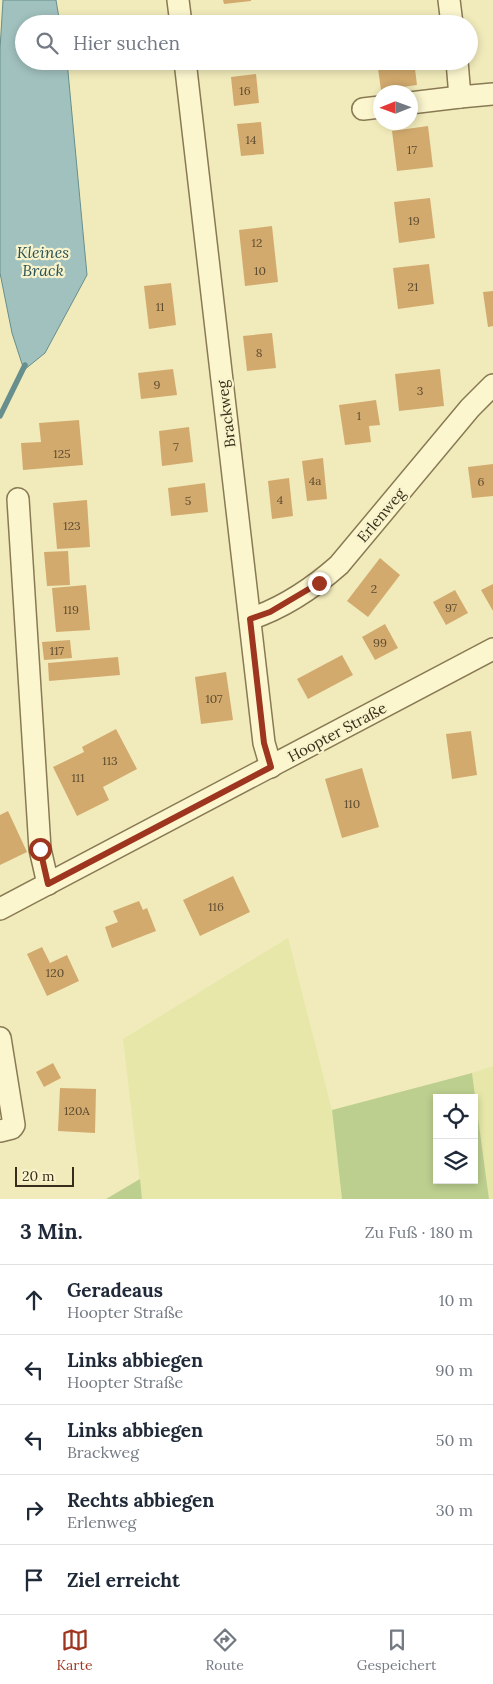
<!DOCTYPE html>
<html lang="de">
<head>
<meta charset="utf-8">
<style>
	:root { --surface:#fff; --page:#f6f6f7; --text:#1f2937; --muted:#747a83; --line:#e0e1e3; --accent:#9d351f }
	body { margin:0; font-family:Lora,serif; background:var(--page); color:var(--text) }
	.controls { position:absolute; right:15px; bottom:15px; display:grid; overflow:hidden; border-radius:0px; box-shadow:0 2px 8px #0003 }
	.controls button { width:45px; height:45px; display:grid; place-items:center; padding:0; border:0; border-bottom:1px solid var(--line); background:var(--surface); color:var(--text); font:25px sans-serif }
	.compass { position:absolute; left:373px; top:85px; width:45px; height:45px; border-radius:50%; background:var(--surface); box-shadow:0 2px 8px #0003; rotate:269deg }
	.scale { position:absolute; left:15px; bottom:12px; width:59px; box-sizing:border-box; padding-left:5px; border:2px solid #372d1a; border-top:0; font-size:14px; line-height:18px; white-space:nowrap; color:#372d1a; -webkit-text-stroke:4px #f8f3cb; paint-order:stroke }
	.stop { position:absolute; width:15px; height:15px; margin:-11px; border:4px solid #9d351f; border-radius:50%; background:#fff }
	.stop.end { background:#9d351f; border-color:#fff; box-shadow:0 1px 5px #0008 }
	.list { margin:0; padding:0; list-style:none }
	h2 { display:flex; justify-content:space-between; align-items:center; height:65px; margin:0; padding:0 20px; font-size:21px }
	h2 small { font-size:16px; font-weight:400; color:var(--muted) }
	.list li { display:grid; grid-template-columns:32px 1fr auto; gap:15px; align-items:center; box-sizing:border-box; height:70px; padding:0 20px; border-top:1px solid var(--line) }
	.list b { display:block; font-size:19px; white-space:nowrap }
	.list p { margin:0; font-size:16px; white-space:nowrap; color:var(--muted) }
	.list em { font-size:16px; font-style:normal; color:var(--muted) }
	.icon { flex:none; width:28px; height:28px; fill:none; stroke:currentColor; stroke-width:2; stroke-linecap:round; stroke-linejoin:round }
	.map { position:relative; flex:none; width:493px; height:1199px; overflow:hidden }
	.search { position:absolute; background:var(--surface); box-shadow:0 2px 8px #0003; left:15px; right:15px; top:15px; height:55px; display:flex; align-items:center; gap:12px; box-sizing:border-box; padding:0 18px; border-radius:28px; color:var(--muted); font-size:19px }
	.sheet { height:415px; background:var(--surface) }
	nav { display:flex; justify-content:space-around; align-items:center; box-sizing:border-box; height:70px; border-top:1px solid var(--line); background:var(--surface); font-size:14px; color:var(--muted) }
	nav a { display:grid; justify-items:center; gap:2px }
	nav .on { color:var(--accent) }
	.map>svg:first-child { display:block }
	.farmland { fill:#e6e7a8 }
	.green { fill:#bccf8f; fill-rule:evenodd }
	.water { fill:#a0c1be; stroke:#678f8d }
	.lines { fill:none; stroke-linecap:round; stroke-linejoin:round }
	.stream { stroke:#678f8d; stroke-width:5.5 }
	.building { fill:#d2aa6e }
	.minor-casing { stroke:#897a54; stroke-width:24 }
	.minor { stroke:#fbf6ce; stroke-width:21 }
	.route { stroke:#9d351f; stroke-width:6 }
	.labels { text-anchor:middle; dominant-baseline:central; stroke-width:4.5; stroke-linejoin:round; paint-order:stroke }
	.number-label { font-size:12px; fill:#5e4c2f }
	.street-label { font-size:15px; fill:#372d1a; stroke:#f8f3cb }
	.water-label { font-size:16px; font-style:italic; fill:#285258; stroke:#f8f3cb }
</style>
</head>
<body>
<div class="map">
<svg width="493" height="1199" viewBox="0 0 493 1199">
	<rect width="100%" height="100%" fill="#f1ebbb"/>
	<g class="farmland">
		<path d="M288,938L332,1110L342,1199H142L123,1039Z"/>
		<path d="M493,1066V1199H489L472,1073Z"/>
	</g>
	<g class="green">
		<path d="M472,1073L489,1199H342L332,1110ZM437,1098H474V1180H437Z"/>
		<path d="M140,1179L142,1199H106Z"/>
	</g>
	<path class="water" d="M3,0H56L60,24H24V61H67L87,275L45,353L24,370L12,333L0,273V49Z"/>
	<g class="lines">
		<path class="stream" d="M0,416L25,365"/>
	</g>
	<g class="building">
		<path d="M223,0H251V1L224,4Z"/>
		<path d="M377,61H414L417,85L381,90Z"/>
		<path d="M256,74L259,103L234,106L231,77Z"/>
		<path d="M261,122L264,154L241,156L237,124Z"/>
		<path d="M428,126L433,167L397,171L392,131Z"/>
		<path d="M430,198L435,238L399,243L394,202Z"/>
		<path d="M272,226L278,282L245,286L239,230Z"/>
		<path d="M429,264L434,304L398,309L393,268Z"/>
		<path d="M171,283L176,325L149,329L144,286Z"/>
		<path d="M493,291V326L488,327L483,292Z"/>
		<path d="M272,333L276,368L247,371L243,336Z"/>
		<path d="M173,369L177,395L141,399L138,373Z"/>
		<path d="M440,369L444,406L399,411L395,374Z"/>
		<path d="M376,400L380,425L369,426L371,442L345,445L339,405Z"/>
		<path d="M79,420L83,465L23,470L21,443L41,442L39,423Z"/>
		<path d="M189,427L193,462L162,466L159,431Z"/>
		<path d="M323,458L327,499L307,501L302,461Z"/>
		<path d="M493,464V496L472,498L468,467Z"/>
		<path d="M289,478L293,516L272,519L268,481Z"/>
		<path d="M205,483L208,512L171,516L168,488Z"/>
		<path d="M87,500L90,547L57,549L53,503Z"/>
		<path d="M68,551L70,585L47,586L44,552Z"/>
		<path d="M380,558L400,575L368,617L347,601Z"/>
		<path d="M493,584V611L481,590Z"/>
		<path d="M86,585L90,630L56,632L52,588Z"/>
		<path d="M455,590L468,613L446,625L433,602Z"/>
		<path d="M385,624L398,648L375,660L362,637Z"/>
		<path d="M70,640L72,658L44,660L42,642Z"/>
		<path d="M342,655L353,675L308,699L297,679Z"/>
		<path d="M118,657L120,675L49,681L48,663Z"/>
		<path d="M226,672L233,720L201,724L195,677Z"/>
		<path d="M116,729L137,769L103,787L109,800L77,816L53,767L84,752L82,747Z"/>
		<path d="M471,731L477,775L452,779L446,734Z"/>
		<path d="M362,768L379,827L342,838L325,779Z"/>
		<path d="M8,811L27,852L0,865V815Z"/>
		<path d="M233,876L250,912L200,936L183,900Z"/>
		<path d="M139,901L143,910L147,908L156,931L112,948L105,927L118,922L113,911Z"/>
		<path d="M42,947L50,963L67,955L79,981L47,996L27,954Z"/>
		<path d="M53,1063L61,1078L44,1087L36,1072Z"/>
		<path d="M60,1088L96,1089L95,1133L58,1131Z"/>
	</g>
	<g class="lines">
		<g class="minor-casing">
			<g id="minor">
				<path d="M178,0L181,24"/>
				<path d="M449,0L452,24"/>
				<path d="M185,61L264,743L271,767"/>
				<path d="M457,61L460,97L493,94"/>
				<path d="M410,103L460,97"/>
				<path d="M363,109L380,107"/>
				<path d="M18,499L40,849L48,884"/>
				<path d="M250,619C283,608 313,588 339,565L470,408L493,385"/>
				<path d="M0,909L493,649"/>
				<path d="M0,1038L14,1125L12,1128L0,1131"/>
			</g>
		</g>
		<use href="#minor" class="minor"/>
	</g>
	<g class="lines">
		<path class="route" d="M40,849L48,884L271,767L264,743L250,619L270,612L319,583"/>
	</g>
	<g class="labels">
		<g class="number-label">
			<text x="245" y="90">16</text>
			<text x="251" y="139">14</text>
			<text x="412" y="149">17</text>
			<text x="414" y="220">19</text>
			<text x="257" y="242">12</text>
			<text x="260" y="270">10</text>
			<text x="413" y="286">21</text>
			<text x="160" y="306">11</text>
			<text x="259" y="352">8</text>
			<text x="157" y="384">9</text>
			<text x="420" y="390">3</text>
			<text x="359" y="415">1</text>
			<text x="176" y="446">7</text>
			<text x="62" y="453">125</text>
			<text x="315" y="480">4a</text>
			<text x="481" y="481">6</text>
			<text x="280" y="499">4</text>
			<text x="188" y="500">5</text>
			<text x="72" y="525">123</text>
			<text x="374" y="588">2</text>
			<text x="451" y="607">97</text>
			<text x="71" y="609">119</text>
			<text x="380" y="642">99</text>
			<text x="57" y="650">117</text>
			<text x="214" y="698">107</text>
			<text x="110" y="760">113</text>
			<text x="78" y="777">111</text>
			<text x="352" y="803">110</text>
			<text x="216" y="906">116</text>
			<text x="55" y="972">120</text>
			<text x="77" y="1110">120A</text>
		</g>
		<g class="street-label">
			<text transform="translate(226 414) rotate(-97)">Brackweg</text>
			<text transform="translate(381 515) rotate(-50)">Erlenweg</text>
			<text transform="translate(337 732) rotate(-28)">Hoopter Straße</text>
		</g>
		<g class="water-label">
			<text x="43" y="252">Kleines<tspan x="43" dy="18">Brack</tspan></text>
		</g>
	</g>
</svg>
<div class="controls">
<button><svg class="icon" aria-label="locate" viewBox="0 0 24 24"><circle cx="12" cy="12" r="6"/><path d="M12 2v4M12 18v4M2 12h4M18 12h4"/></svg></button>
<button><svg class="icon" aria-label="layers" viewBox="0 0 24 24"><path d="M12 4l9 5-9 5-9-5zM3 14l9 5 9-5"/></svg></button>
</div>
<svg class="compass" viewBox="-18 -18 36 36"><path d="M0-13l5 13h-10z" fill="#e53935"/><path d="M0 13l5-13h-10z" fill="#747a83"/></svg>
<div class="scale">20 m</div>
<div class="stop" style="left:40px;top:849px"></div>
<div class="stop end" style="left:319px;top:583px"></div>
<div class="search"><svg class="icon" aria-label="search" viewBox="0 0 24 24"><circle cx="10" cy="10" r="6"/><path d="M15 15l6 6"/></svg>Hier suchen</div>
</div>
<section class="sheet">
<h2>3 Min.<small>Zu Fuß · 180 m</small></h2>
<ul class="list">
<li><svg class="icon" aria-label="ahead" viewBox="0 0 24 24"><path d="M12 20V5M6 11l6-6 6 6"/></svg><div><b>Geradeaus</b><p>Hoopter Straße</p></div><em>10 m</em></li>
<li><svg class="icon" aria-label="left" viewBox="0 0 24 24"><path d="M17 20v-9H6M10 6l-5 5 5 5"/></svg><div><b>Links abbiegen</b><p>Hoopter Straße</p></div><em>90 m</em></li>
<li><svg class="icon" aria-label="left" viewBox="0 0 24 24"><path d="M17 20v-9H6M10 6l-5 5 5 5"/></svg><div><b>Links abbiegen</b><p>Brackweg</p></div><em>50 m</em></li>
<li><svg class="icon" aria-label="right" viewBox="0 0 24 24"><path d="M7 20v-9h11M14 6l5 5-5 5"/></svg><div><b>Rechts abbiegen</b><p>Erlenweg</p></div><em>30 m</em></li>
<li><svg class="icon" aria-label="arrive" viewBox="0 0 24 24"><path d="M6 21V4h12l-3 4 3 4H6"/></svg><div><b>Ziel erreicht</b></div></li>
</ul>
</section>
<nav>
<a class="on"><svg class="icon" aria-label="map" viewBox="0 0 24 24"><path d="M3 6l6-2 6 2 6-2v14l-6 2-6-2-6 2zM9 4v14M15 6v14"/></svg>Karte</a>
<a><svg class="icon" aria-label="directions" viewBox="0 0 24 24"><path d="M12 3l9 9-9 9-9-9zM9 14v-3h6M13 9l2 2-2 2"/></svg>Route</a>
<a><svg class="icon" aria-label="saved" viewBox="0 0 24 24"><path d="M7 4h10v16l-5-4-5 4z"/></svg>Gespeichert</a>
</nav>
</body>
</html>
